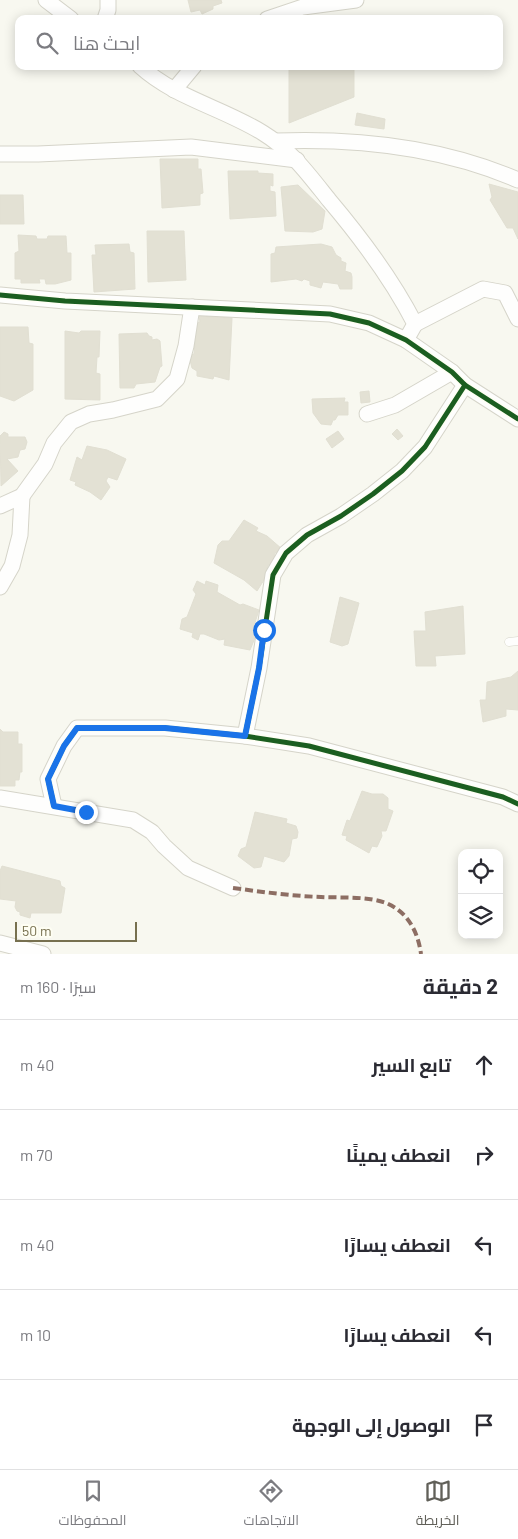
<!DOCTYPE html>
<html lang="ar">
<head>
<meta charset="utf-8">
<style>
	:root { --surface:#fff; --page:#f2f2f3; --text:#2b2b33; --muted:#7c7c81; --line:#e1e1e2; --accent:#616059 }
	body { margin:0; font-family:Barlow,Cairo,sans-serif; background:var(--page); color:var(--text); direction:rtl }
	.controls { position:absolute; right:15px; bottom:15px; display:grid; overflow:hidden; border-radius:10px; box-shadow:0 2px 12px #0003 }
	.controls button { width:45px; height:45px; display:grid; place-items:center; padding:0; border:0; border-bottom:1px solid var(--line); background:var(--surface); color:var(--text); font:25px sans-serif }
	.scale { position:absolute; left:15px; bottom:12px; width:122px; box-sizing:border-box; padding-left:5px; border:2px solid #77704f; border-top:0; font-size:14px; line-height:18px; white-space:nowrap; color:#77704f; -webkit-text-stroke:4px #fefef3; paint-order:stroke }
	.stop { position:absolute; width:15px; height:15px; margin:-11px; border:4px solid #1a73e8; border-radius:50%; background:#fff }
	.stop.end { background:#1a73e8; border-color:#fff; box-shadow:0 1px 5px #0008 }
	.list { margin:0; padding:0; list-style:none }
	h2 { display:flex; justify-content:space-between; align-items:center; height:65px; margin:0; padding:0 20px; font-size:21px }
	h2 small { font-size:16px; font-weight:400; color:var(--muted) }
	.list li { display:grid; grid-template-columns:32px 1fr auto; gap:15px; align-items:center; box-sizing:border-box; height:90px; padding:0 20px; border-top:1px solid var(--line) }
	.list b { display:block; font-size:19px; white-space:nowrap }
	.list em { font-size:16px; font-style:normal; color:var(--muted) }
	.icon { flex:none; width:28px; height:28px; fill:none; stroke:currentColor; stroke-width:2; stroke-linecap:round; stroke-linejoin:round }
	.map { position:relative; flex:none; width:518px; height:954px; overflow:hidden; direction:ltr }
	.search { position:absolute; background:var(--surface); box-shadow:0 2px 12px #0003; left:15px; right:15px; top:15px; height:55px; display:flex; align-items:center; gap:12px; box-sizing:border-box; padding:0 18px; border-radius:10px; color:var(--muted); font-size:19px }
	.sheet { height:515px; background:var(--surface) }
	nav { display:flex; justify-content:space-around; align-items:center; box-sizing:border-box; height:70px; border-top:1px solid var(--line); background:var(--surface); font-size:14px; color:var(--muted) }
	nav a { display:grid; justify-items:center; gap:2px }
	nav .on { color:var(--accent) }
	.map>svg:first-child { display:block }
	.building { fill:#e3e1d4; stroke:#e1dfd2 }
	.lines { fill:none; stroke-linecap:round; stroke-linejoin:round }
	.lane-casing { stroke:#d5d4c9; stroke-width:9 }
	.street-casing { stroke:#d5d4c9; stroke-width:17 }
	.lane { stroke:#fefefd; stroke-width:8 }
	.street { stroke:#fefefd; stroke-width:15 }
	.quiet { stroke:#8d6e63; stroke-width:4; stroke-dasharray:8 4; stroke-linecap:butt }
	.cycleway-casing { stroke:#fefef3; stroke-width:8 }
	.cycleway { stroke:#1b5e20; stroke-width:5 }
	.route { stroke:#1a73e8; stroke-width:6 }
</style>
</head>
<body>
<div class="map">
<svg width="518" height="954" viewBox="0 0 518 954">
	<rect width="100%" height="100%" fill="#f8f8f0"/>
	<g class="building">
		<path d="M188,0H221L222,3L213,6V9L202,14L200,10L191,12Z"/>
		<path d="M289,66H354V97L289,123Z"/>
		<path d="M357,113L385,119L384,129L355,125Z"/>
		<path d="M160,159H198V169H201L203,193L200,194V205L162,208Z"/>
		<path d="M228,171H258V173L273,174V186L270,185V191L275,192L276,216L230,219Z"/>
		<path d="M489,184L518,192V239L513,228H507L490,200L492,197Z"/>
		<path d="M298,185L325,211L322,229L313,232L285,231L281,187Z"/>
		<path d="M0,195H23L24,224H0Z"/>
		<path d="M147,231H184L186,280L148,282Z"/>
		<path d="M18,235L36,236L37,239H47L48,236H66L67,253H71V280L55,284H46L45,279H39L40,283H21V279H15V253L19,251Z"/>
		<path d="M129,244L130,252L134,253L135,289L94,292L92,255H96L95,245Z"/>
		<path d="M321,244L332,247L336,255L341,258V261L346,263L345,271L351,273L352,277V289H340L338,284L323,282L321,288L310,285V281L304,279L302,281L296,279L271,282V254L275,253L276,247Z"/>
		<path d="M199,316L232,318L229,380L214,376L213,379L197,376V371L192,368L190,360L191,355L194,354L195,341L192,339L195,323L200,322Z"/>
		<path d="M0,327H28L29,343L33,344V390L14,401L0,396Z"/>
		<path d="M65,331L79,333L81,331H100L99,357H97L96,373L100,374V400L65,399Z"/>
		<path d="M147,333L149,336L152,337V340L157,339L160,341L162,366L160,367L155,382L136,384L134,388H120L119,334Z"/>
		<path d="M369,391L370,402L361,403L360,392Z"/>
		<path d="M345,398L344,402H348V415H338L335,420H333L331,425L321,424L313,413L312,399Z"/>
		<path d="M397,429L403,436L398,440L392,434Z"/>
		<path d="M338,431L344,439L332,448L326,439Z"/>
		<path d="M4,432L8,434V437H25L27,442L25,449L20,450L18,457L7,459L18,471L1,486L0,436Z"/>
		<path d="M87,446L107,450L126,459L117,480L108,477L106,481L110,487L101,500L90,492L75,485L76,482L70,480L77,457L82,460Z"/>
		<path d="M244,520L258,528L256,531L267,536L282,549L279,553L276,552L274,555L276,559L272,566L268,565L267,569L269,572L257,591L244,580L214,563L218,545L222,541H229Z"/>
		<path d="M197,581L205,585L206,581L218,585L217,592L240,605L243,604L259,610L252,632L257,633L250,650L224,645L225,639L219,640L204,634H200L198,640L192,637L193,633L180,629L182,619L187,617L196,594L193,590Z"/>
		<path d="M340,597L359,603L348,644L342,646L330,642Z"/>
		<path d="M463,606L465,654L435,656L436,666H416L414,631H426L425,612Z"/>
		<path d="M518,671V710L506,709V716L483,722L480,700H486L487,682L511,677Z"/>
		<path d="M0,729L3,732H18V744H22V772H20L19,780H15V786H0Z"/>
		<path d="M362,791L372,794H383L388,798V809L393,811L386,831H381L382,836L377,847L372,846L369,853L346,840L347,836L342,835L347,820L350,821Z"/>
		<path d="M255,812L287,819L286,823L296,826L298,832L297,838L292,839L289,856L284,862L264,856L261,867L254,868L238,856L241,849L246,847Z"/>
		<path d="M2,866L60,881L61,886L65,888L61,913H31L30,918L20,915V912L17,911L15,907L16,901L0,899V871Z"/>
	</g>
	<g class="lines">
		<g class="lane-casing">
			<path id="lane" d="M509,642L518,641"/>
		</g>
		<g class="street-casing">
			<g id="street">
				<path d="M46,0L71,19"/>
				<path d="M105,19L108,10V0"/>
				<path d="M267,19L303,7L356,0"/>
				<path d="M140,66C175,98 223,108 263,133C291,150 309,175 329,200C362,239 392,279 415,324L406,340"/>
				<path d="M174,90L194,66"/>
				<path d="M276,141C359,138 442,147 518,180"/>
				<path d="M0,154H38L191,147L297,160"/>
				<path d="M0,295L65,301L330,314L369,323L406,340L452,372L465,385L518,419"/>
				<path d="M415,324L483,289L505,293L518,319"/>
				<path d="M367,414L395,405L452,372"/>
				<path d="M0,506L22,496L45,464L54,443L71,422L89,414L113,410L157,399L177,379L186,346L192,307"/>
				<path d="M0,587L12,566L20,535L22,496"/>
				<path d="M245,736L259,668L273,575L286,553L307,535L341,516L373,494L402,471L425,447L465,385"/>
				<path d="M0,798L133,820L152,832L164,846L188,868L233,888"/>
				<path d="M54,806L48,779L64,746L77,728H165L245,736L309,746L503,797L518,804"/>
				<path d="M0,943L43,954"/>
			</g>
		</g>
		<use href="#lane" class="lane"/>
		<use href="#street" class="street"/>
		<path class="quiet" d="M233,888C263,892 292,896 321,897C342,898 367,896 386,903C408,912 418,932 421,954"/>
		<g class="cycleway-casing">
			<g id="cycleway">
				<path d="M0,295L65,301L330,314L369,323L406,340L452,372L465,385L518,419"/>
				<path d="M245,736L259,668L273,575L286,553L307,535L341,516L373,494L402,471L425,447L465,385"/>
				<path d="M54,806L48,779L64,746L77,728H165L245,736L309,746L503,797L518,804"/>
			</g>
		</g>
		<use href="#cycleway" class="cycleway"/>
	</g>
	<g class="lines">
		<path class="route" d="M86,812L54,806L48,779L64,746L77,728H165L245,736L259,668L264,630"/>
	</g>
</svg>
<div class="controls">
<button><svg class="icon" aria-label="locate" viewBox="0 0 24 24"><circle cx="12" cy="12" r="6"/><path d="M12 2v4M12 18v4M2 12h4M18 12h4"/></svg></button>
<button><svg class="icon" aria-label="layers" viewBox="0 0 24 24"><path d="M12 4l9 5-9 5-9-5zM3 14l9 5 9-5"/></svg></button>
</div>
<div class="scale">50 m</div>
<div class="stop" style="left:264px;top:630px"></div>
<div class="stop end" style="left:86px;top:812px"></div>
<div class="search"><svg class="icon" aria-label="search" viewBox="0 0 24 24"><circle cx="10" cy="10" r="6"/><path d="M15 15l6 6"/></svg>ابحث هنا</div>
</div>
<section class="sheet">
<h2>2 دقيقة<small>سيرًا · 160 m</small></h2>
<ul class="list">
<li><svg class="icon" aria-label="ahead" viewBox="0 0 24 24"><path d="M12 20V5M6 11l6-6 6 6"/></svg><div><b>تابع السير</b></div><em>40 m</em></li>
<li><svg class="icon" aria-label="right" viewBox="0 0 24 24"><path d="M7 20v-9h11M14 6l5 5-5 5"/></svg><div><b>انعطف يمينًا</b></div><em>70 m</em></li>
<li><svg class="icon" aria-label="left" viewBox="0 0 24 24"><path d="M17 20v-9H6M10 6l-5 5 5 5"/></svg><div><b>انعطف يسارًا</b></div><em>40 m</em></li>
<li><svg class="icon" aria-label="left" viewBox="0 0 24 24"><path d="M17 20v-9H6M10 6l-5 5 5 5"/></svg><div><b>انعطف يسارًا</b></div><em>10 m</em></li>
<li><svg class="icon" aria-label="arrive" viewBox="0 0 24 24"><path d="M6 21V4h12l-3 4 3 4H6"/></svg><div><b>الوصول إلى الوجهة</b></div></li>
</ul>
</section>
<nav>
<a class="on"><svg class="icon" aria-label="map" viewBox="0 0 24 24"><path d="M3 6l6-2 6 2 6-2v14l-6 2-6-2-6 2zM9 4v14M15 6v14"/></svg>الخريطة</a>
<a><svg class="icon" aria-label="directions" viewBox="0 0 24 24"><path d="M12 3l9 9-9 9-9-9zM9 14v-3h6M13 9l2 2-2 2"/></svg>الاتجاهات</a>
<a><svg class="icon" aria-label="saved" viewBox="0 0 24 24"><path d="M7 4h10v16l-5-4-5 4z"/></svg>المحفوظات</a>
</nav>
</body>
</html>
